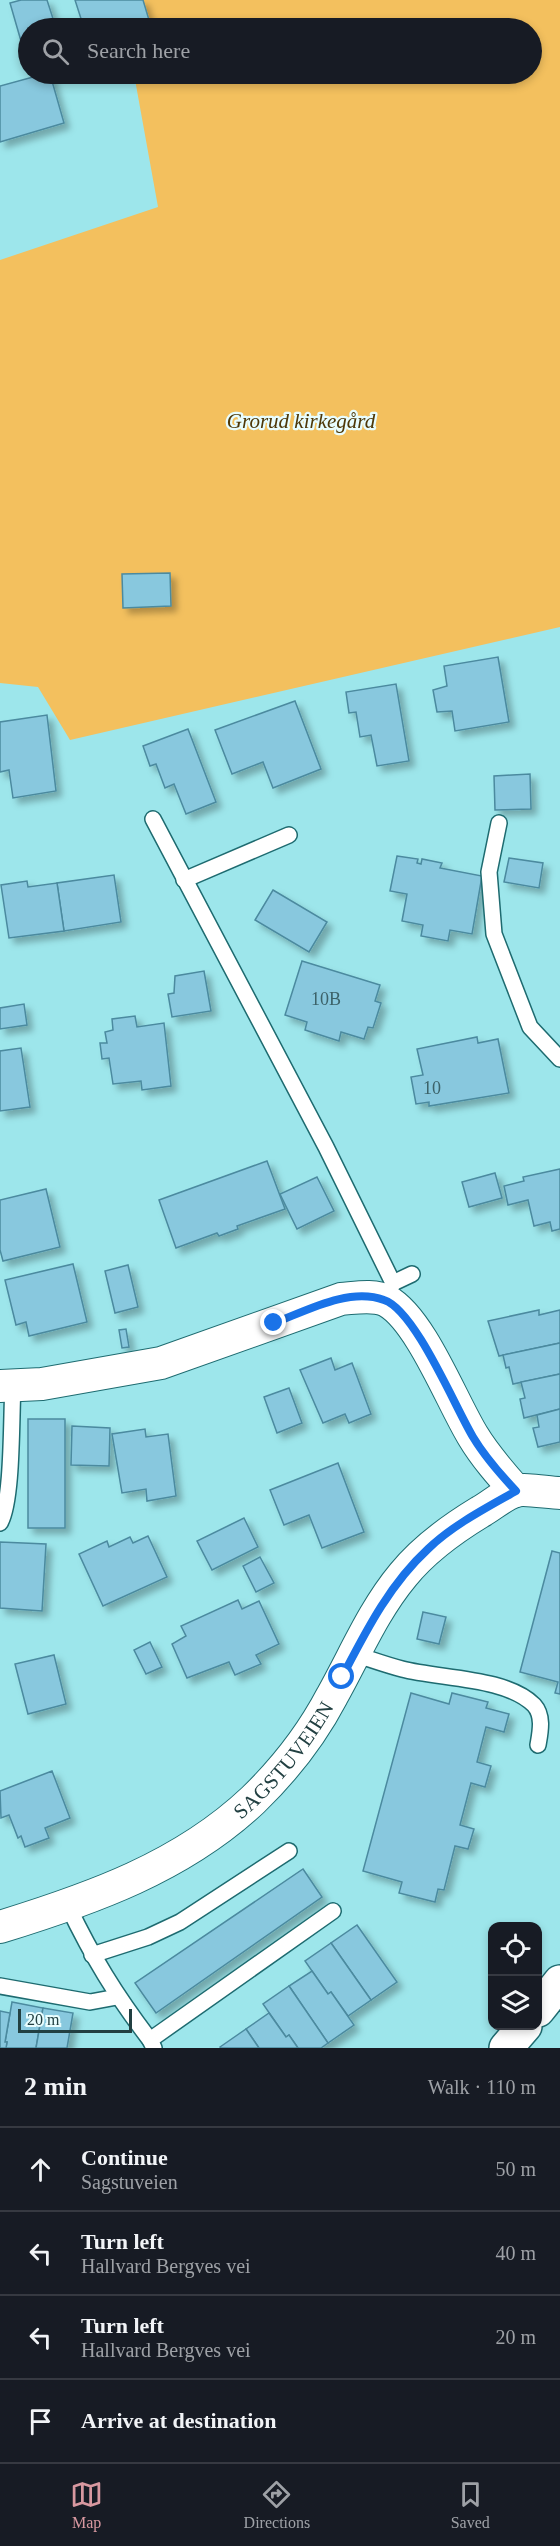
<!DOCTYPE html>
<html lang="en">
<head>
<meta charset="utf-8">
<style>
	:root { --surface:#171b24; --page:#242831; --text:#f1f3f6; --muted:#9ea1a6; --line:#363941; --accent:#d898a0 }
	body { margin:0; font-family:Georgia,serif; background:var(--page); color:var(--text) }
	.controls { position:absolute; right:18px; bottom:18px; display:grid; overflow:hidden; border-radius:12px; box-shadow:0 3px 9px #0003 }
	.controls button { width:54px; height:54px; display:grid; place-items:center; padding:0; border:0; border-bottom:2px solid var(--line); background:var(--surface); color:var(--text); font:30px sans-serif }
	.scale { position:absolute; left:18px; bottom:15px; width:114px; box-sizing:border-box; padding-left:6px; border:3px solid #224042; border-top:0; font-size:16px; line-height:21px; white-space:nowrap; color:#224042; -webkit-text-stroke:4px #e8fdfe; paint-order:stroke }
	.stop { position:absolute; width:18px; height:18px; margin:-14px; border:4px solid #1a73e8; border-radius:50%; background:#fff }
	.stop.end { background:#1a73e8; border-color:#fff; box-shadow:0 2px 6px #0008 }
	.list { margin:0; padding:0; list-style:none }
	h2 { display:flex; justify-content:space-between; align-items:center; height:78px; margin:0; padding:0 24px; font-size:26px }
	h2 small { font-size:20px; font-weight:400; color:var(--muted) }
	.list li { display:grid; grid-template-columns:39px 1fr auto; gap:18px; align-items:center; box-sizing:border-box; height:84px; padding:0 24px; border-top:2px solid var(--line) }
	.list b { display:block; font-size:22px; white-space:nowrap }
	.list p { margin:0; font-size:20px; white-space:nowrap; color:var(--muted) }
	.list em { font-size:20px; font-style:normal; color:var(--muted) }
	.icon { flex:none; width:33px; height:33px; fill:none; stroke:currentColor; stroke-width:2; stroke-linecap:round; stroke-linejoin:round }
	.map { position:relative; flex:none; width:560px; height:2048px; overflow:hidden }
	.search { position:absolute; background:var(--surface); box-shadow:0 3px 9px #0003; left:18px; right:18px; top:18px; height:66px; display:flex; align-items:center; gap:15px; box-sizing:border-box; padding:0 21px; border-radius:33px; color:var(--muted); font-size:22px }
	.sheet { height:414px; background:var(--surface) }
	nav { display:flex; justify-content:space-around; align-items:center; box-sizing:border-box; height:84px; border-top:2px solid var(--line); background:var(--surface); font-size:16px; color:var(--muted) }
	nav a { display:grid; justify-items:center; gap:3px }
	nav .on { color:var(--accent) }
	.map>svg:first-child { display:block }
	.green { fill:#f3c05e }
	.building { fill:#88c8de; stroke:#4b8a9f; stroke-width:1.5; filter:url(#shadow) }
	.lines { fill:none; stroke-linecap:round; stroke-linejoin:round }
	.service-casing { stroke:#1e6b70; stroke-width:18 }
	.minor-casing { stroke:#1e6b70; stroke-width:34 }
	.tertiary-casing { stroke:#1e6b70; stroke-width:36 }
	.service { stroke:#fff; stroke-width:15 }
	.minor { stroke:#fff; stroke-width:32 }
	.tertiary { stroke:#fff; stroke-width:33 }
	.route { stroke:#1a73e8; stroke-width:8 }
	.labels { text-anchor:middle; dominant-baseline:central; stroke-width:4.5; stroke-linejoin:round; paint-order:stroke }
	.number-label { font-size:18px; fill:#3c6269 }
	.park-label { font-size:21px; font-style:italic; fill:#4e3808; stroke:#e8fdfe }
	.street-label { font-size:21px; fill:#224042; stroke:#e8fdfe }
</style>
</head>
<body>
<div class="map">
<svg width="560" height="2048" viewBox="0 0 560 2048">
	<defs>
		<filter id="shadow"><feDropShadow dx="5.5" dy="5.5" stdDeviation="3" flood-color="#0004"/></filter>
	</defs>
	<rect width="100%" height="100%" fill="#9de6eb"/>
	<path class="green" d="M120,0H560V627L70,740L38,687L0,683V260L158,207L134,74H532V28H125Z"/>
	<g class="building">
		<path d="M21,0H47L56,28H28V39L21,41L10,3Z"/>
		<path d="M75,0H143L149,20L118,28H84Z"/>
		<path d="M44,74H50L64,123L0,142V86Z"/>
		<path d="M170,573L171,606L123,608L122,574Z"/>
		<path d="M498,657L509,722L455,731L452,711L437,712L433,690L447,686L444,666Z"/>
		<path d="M396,684L409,761L377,766L371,735L360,737L356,712L349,713L346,692Z"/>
		<path d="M295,701L321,769L273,788L263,762L232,774L215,730Z"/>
		<path d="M47,715L56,791L13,798L9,770L0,772V722Z"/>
		<path d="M188,729L216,802L186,814L174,784L165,788L156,764L150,766L143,746Z"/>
		<path d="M530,774L531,809L495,810L494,776Z"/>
		<path d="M397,856L418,859L417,863L421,864L422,859L442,863L440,868L482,876L472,934L450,930L448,941L421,936L423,925L402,921L407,894L390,891Z"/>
		<path d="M509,858L543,863L539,888L504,882Z"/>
		<path d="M114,875L121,922L64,931L57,883Z"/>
		<path d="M27,881L28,887L57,883L64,931L9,938L1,885Z"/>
		<path d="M273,890L327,922L309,952L255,920Z"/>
		<path d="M302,961L380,985L375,1001L381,1003L373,1028L368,1027L364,1039L341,1032L339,1041L305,1030L307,1022L285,1015Z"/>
		<path d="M204,971L211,1011L172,1017L168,994L174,993L175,976Z"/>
		<path d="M24,1004L27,1025L0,1029V1008Z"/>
		<path d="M135,1016L137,1027L164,1023L171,1086L142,1090L141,1081L113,1084L109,1058L102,1059L100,1043H107L105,1032L113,1030L112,1019Z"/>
		<path d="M477,1037L478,1043L498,1039L509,1093L429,1106V1102L416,1104L411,1077L423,1075L417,1049Z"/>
		<path d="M21,1048L30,1107L0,1111V1051Z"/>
		<path d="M267,1161L285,1209L237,1226L238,1229L219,1236L217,1233L176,1248L159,1200Z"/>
		<path d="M560,1169V1229L552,1231L550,1222L534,1226L528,1200L508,1205L504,1186L524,1181L523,1177Z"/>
		<path d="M495,1173L502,1198L469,1207L462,1182Z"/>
		<path d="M317,1177L334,1211L297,1229L280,1194Z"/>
		<path d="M46,1189L60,1247L3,1261L0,1250V1200Z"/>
		<path d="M73,1264L87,1322L29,1336L26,1322L16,1325L5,1280Z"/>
		<path d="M128,1265L138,1307L115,1313L105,1271Z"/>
		<path d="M539,1310V1315L560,1310V1343L499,1356L488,1321Z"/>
		<path d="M126,1329L129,1347L122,1348L119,1330Z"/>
		<path d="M560,1343V1374L513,1384L509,1367L506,1368L503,1355Z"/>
		<path d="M331,1358L335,1370L352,1363L371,1414L349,1423L345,1414L323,1423L300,1370Z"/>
		<path d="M560,1374V1409L524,1418L520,1399L525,1398L521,1382Z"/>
		<path d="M289,1388L302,1423L277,1433L264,1397Z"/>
		<path d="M560,1409V1442L538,1447L533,1428L539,1427L537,1415Z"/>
		<rect x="28" y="1419" width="37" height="109"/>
		<path d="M72,1426L110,1428L109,1466L71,1465Z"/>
		<path d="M145,1429L146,1437L168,1434L176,1496L147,1501L146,1489L122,1493L112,1434Z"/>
		<path d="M338,1463L364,1532L322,1548L309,1515L284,1525L270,1490Z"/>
		<path d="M244,1518L258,1547L212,1570L197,1541Z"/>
		<path d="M148,1536L167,1577L103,1606L79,1554L107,1541L109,1547L130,1537L133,1543Z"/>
		<path d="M0,1542L46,1544L42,1611L0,1608Z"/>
		<path d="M552,1551L560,1553V1694L555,1693L558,1682L520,1672Z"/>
		<path d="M260,1557L274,1583L256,1592L243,1566Z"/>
		<path d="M238,1600L242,1609L259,1601L279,1644L256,1655L261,1664L235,1675L229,1662L187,1678L172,1644L186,1636L181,1626Z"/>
		<path d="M423,1612L446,1617L439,1644L417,1639Z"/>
		<path d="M150,1642L162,1667L146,1674L134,1650Z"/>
		<path d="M54,1655L66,1704L28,1714L15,1664Z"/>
		<path d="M411,1693L449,1704L452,1693L488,1702L486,1708L509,1714L504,1732L486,1727L477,1762L491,1766L485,1787L471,1783L460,1825L474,1829L468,1849L455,1846L444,1890L438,1889L435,1902L399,1893L402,1882L363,1871Z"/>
		<path d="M52,1771L70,1818L45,1828L49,1838L25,1847L21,1836L18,1838L9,1815L1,1818L0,1791Z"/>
		<path d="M303,1869L322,1897L156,2013L135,1983Z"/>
		<path d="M357,1925L397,1982L371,2000L331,1943Z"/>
		<path d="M331,1943L371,2000L348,2016L331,1992L328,1994L305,1961Z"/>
		<path d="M312,1971L328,1994L331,1992L354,2025L328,2043L289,1986Z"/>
		<path d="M289,1986L328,2043L321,2048H298L289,2035L286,2037L263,2004Z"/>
		<path d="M12,2002L43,2008L36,2048H6L7,2042H5Z"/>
		<path d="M43,2008L73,2013L67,2048H36Z"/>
		<path d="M0,2011L10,2013L5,2042H7L6,2048H0Z"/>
		<path d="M269,2013L286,2037L289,2035L298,2048H259L246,2029Z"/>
		<path d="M246,2029L259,2048H221L220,2047Z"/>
	</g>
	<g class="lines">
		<g class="service-casing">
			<g id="service">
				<path d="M153,819L326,1147L393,1283L385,1300"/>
				<path d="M499,823L489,872L494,934L530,1027L560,1059"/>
				<path d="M184,880L289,835"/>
				<path d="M393,1283L412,1274"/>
				<path d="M0,1523C13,1501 11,1416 13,1386"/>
				<path d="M354,1654C370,1659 386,1665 402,1669C440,1679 506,1677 534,1705C544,1716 540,1733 538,1745"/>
				<path d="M68,1906C93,1958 115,1994 150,2040L154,2048"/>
				<path d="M92,1955L148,1937L180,1922L289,1851"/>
				<path d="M0,1986L90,2002L117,1997"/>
				<path d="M150,2040L333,1911"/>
			</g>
		</g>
		<g class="minor-casing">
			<g id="minor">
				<path d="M0,1386L42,1384L161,1363L341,1299C355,1298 374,1294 387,1301C421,1320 452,1402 473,1436C485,1456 500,1473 516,1491"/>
				<path id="s1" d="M0,1927C91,1899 182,1867 253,1800C284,1770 312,1734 332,1696C355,1655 373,1611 403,1575C424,1549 452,1529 480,1512C491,1506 503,1495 515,1491C525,1488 549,1493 560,1493"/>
			</g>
		</g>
		<g class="tertiary-casing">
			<g id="tertiary">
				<path d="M538,2010L560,1982"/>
				<path d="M506,2048L525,2026"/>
			</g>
		</g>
		<use href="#service" class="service"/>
		<use href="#minor" class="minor"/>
		<use href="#tertiary" class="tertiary"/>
	</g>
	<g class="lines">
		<path class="route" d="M274,1323C306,1311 349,1287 384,1300C415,1310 455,1407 473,1437C485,1457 500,1474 516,1491C486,1508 453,1525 428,1549C389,1585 366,1631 342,1677"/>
	</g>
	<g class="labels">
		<g class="number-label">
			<text x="326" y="999">10B</text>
			<text x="432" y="1088">10</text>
		</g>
		<g class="park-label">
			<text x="301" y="421">Grorud kirkegård</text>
		</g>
		<g class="street-label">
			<text stroke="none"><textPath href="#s1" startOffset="336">SAGSTUVEIEN</textPath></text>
		</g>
	</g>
</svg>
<div class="controls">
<button><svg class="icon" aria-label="locate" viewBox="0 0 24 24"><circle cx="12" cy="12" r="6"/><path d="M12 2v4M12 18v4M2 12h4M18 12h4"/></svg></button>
<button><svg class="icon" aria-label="layers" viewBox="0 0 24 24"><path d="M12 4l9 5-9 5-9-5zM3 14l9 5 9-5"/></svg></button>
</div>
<div class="scale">20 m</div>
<div class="stop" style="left:342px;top:1677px"></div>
<div class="stop end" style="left:274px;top:1323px"></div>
<div class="search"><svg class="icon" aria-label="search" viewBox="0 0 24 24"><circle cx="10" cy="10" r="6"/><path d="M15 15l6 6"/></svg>Search here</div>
</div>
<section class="sheet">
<h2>2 min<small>Walk · 110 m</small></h2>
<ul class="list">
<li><svg class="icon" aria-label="ahead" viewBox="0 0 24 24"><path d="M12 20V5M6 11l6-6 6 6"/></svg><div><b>Continue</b><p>Sagstuveien</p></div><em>50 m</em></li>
<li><svg class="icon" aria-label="left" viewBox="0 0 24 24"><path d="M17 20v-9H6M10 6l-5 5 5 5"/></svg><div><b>Turn left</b><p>Hallvard Bergves vei</p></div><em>40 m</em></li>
<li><svg class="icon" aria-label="left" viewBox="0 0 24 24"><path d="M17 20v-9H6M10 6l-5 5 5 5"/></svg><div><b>Turn left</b><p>Hallvard Bergves vei</p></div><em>20 m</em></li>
<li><svg class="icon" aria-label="arrive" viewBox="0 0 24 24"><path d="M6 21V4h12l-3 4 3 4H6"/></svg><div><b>Arrive at destination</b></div></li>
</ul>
</section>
<nav>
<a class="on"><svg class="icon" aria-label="map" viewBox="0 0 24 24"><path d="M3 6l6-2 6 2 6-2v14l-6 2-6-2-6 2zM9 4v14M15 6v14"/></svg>Map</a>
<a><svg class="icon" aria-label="directions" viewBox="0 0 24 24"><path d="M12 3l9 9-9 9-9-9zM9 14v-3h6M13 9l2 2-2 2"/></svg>Directions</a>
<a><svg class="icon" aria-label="saved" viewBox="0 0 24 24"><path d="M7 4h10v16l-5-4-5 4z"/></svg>Saved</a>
</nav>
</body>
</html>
